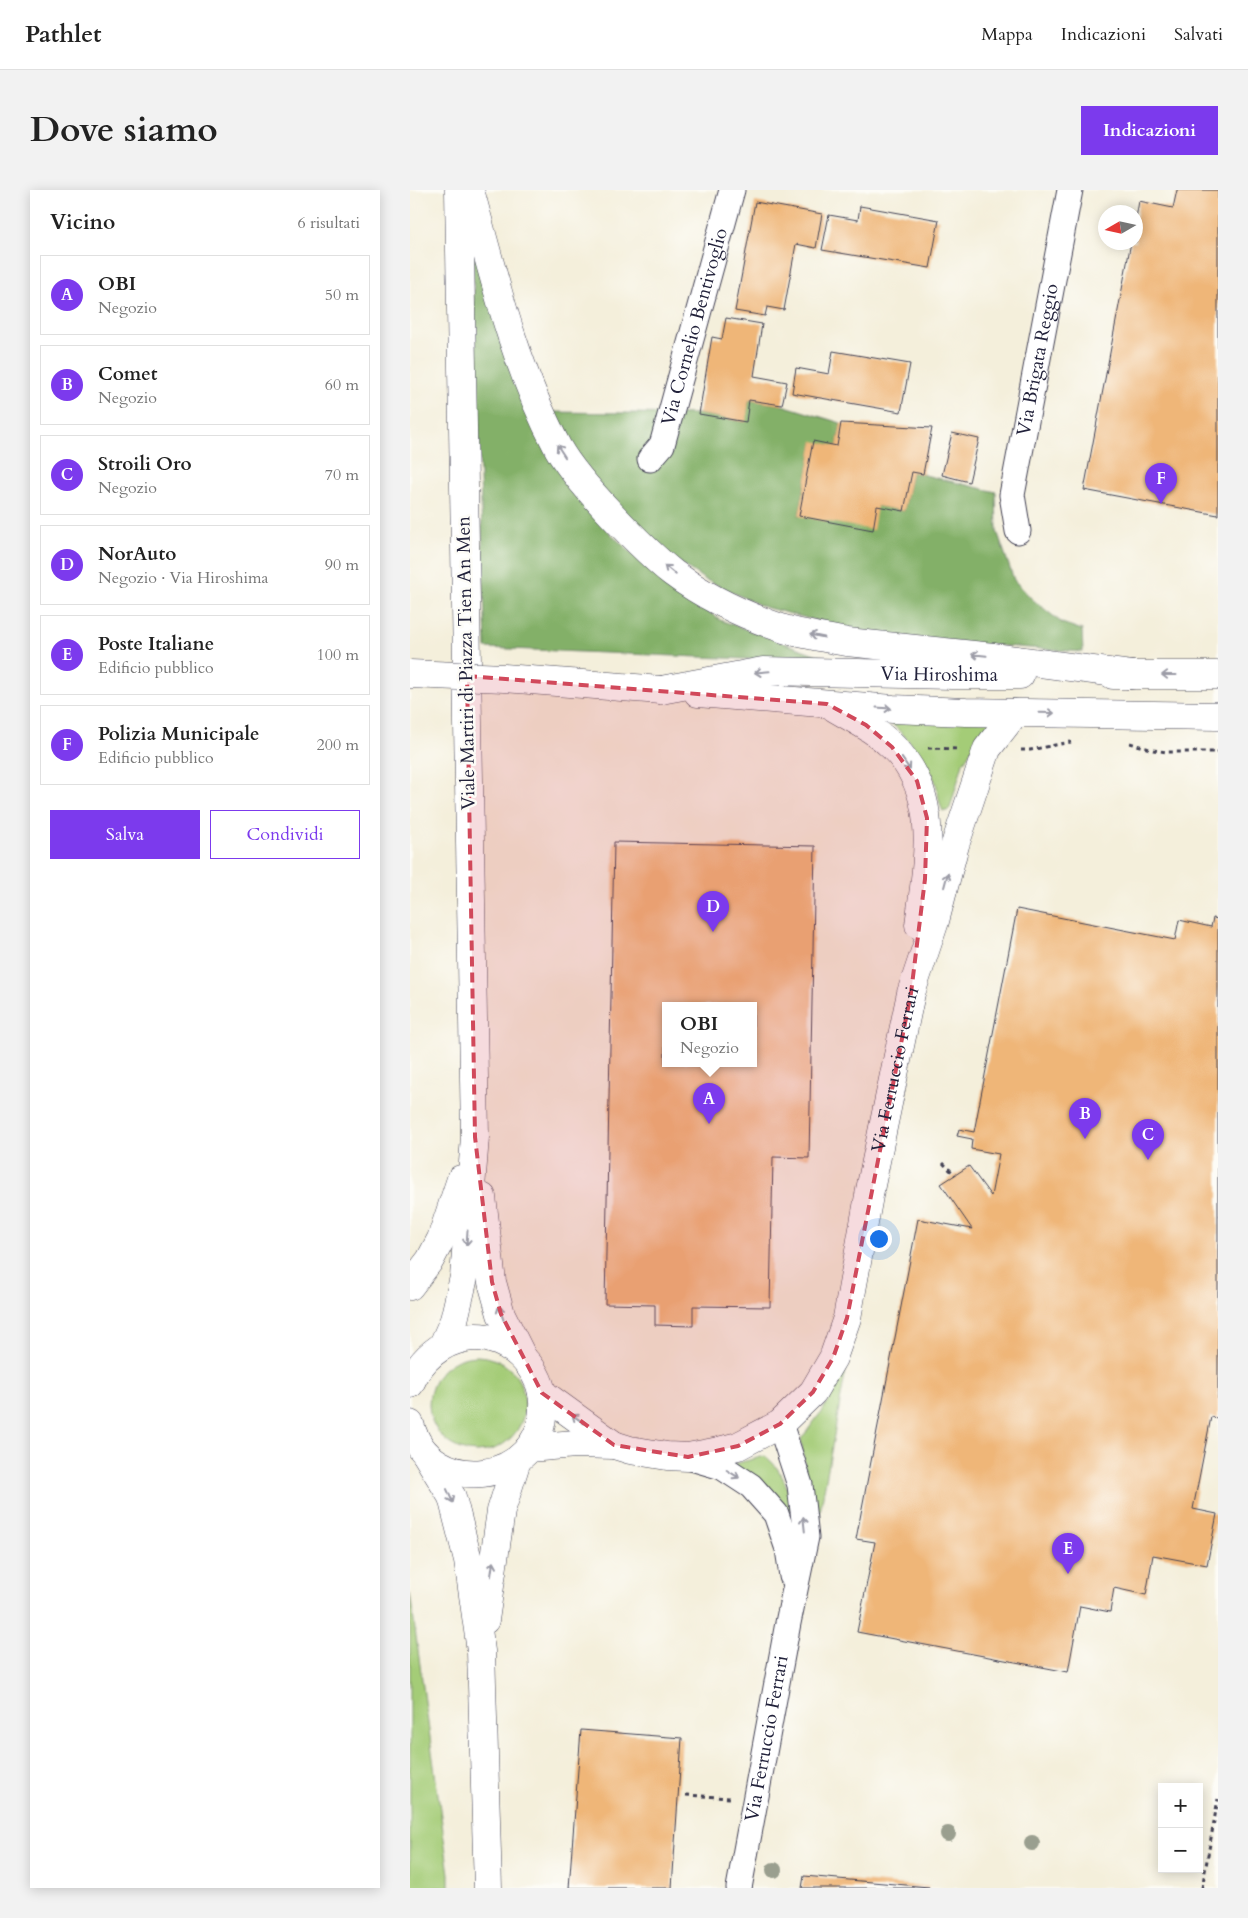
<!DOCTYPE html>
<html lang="it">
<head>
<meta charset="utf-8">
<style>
	:root { --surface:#fff; --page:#f2f2f2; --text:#222; --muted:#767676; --line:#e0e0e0; --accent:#7c3aed }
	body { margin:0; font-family:Cardo,serif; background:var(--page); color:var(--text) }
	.controls { position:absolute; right:15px; bottom:15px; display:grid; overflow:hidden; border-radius:0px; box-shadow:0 2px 12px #0003 }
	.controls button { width:45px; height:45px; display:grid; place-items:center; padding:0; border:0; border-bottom:1px solid var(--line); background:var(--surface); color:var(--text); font:25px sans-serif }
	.compass { position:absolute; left:688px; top:15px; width:45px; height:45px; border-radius:50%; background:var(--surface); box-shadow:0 2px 12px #0003; rotate:261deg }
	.you { position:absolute; left:468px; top:1048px; width:18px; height:18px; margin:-12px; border:4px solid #fff; border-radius:50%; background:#1a73e8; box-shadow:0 0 0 8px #1a73e833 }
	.badge { display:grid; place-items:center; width:32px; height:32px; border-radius:50%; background:var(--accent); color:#fff; font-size:16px; font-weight:700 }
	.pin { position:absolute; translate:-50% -41px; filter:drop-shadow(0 1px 2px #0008) }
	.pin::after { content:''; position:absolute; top:26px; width:18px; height:15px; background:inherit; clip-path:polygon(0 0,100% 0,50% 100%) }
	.popup { position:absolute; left:252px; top:812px; width:95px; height:65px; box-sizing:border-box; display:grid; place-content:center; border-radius:0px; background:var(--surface); filter:drop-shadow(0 1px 4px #0005); font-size:16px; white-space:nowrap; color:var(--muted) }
	.popup b { font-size:19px; color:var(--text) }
	.popup::after { content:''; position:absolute; left:50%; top:100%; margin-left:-10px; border:10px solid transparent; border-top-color:var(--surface) }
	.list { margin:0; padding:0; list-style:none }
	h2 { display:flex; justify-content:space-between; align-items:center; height:65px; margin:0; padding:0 20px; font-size:21px }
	h2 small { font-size:16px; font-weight:400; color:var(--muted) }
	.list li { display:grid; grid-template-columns:32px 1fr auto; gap:15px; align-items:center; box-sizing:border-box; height:80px; margin:0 10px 10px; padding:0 10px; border:1px solid var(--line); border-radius:0px }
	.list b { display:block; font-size:19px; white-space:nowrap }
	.list p { margin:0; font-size:16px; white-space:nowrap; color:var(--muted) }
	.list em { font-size:16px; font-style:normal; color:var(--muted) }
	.actions { display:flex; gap:10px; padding:15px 20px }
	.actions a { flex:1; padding:11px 0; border:1px solid var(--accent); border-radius:0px; text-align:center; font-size:18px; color:var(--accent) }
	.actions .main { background:var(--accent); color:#fff }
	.map { position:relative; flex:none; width:808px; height:1698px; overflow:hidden; border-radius:0px }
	header { display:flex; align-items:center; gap:30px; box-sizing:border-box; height:70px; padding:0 25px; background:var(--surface); border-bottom:1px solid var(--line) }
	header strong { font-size:24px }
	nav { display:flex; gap:28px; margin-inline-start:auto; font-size:18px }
	.intro { display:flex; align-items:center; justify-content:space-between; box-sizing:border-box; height:120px; padding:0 30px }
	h1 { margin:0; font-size:35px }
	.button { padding:12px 22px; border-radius:0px; background:var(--accent); color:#fff; font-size:18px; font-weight:700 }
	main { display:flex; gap:30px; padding:0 30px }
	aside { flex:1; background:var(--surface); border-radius:0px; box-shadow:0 2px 12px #0003 }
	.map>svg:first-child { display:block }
	.green { fill:#a4cc77; stroke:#637759 }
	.forest { fill:#83b068; stroke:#526952 }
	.building { fill:#efb678; fill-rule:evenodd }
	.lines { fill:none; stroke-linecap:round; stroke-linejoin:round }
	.minor-casing { stroke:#424153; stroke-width:27 }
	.primary-casing { stroke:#424153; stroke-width:29 }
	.path { stroke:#424153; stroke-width:3; stroke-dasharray:4 4; stroke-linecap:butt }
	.minor { stroke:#fff; stroke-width:25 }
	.primary { stroke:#fff; stroke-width:28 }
	.primary-bridge-casing { stroke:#424153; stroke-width:29; stroke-linecap:butt }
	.primary-bridge { stroke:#fff; stroke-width:28 }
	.tree { fill:#9a9f8f }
	.oneway { stroke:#9c9ca7 }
	.marked { fill:#d1495b; fill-opacity:0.2; stroke:#d1495b; stroke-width:4; stroke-dasharray:10 6; stroke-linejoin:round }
	.labels { text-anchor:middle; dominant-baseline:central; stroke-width:5; stroke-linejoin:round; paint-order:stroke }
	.street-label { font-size:19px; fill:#22223b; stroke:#fdfcf7 }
</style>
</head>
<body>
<header>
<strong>Pathlet</strong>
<nav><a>Mappa</a><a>Indicazioni</a><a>Salvati</a></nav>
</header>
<div class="intro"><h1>Dove siamo</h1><a class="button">Indicazioni</a></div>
<main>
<aside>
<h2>Vicino<small>6 risultati</small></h2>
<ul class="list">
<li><span class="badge">A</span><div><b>OBI</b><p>Negozio</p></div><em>50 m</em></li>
<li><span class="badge">B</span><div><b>Comet</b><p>Negozio</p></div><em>60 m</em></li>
<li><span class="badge">C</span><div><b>Stroili Oro</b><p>Negozio</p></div><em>70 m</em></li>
<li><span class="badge">D</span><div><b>NorAuto</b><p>Negozio · Via Hiroshima</p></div><em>90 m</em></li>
<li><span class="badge">E</span><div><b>Poste Italiane</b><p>Edificio pubblico</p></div><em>100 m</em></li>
<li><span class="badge">F</span><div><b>Polizia Municipale</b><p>Edificio pubblico</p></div><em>200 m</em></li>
</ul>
<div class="actions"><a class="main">Salva</a><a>Condividi</a></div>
</aside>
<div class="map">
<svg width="808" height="1698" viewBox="0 0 808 1698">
	<rect width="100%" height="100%" fill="#fdfcf7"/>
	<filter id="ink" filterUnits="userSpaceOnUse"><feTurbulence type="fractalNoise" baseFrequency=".02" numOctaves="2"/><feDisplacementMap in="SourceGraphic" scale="10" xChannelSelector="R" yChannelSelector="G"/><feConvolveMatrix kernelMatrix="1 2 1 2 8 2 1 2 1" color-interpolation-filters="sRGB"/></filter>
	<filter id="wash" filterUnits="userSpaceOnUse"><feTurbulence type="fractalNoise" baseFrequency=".0096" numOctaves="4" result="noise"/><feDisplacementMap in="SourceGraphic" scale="20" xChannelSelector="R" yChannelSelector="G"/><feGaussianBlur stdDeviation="1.12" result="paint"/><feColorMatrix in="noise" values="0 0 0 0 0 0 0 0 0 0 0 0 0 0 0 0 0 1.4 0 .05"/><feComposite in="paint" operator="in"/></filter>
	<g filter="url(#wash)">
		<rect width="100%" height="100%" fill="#f4efdb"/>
		<g class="green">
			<path d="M475,527L588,530L572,544L553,573L540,618L537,621H533C528,612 529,601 525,591C513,563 496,547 475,527Z"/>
			<circle cx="67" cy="1214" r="48"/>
			<path d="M436,1179L409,1328L397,1291L391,1249L412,1221Z"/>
			<path d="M355,1266C384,1288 382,1327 386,1360L324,1274Z"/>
			<path d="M0,1403L39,1684V1698H0Z"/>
		</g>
		<g class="forest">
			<path d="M62,56L153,284L200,343L242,382L310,430L430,473L76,458Z"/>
			<path d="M339,210L372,215L431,233L427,256L403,252L389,326L467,316L494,321L502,282L586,302L587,341L604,390L622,409L652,433L672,440L673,462L541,452L442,440L354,417L294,389L264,369L210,323L163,263L144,222L289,224L335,232Z"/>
		</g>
		<g id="blocks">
			<g class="building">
				<path d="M767,0H808V325L674,300L721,52H726V28L729,11L763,18Z"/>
				<path d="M345,12L412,24L406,58L386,54L374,120L357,117L355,126L325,121Z"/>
				<path d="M450,16L529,30L520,78L412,60L419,25L448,30Z"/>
				<path d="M316,128L352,134L344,186L377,192L372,215L339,210L336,232L289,224L302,147L312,149Z"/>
				<path d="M423,161L500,174L491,222L382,203L386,178L419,184Z"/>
				<path d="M431,233L522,238L513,284L502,282L494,321L467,316L463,340L389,326L403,251L427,256Z"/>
				<path d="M542,243L569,249L559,292L532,285Z"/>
				<path d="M204,652L405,656L399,968L363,967L360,1117L283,1116V1136L245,1135V1115L195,1114ZM255,815H343V873H255Z"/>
				<path d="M607,719L765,750L769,730L801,737L803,728L808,729V1228L801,1227L783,1319L807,1324L797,1375L743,1365L736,1405L704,1398L700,1422L670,1416L658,1482L447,1442L465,1352L446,1349L508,1029L562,1039L531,994L559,976L581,1006L589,964L561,959L562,949L547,946L549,939L564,942Z"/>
				<path d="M171,1540L272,1548L262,1698H159Z"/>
				<path d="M394,1686L519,1697V1698H392Z"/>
			</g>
		</g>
	</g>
	<g filter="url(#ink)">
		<use href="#blocks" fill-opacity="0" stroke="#424153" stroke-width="1"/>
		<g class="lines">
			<g class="minor-casing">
				<g id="minor">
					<path id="s1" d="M240,269L252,255L322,0"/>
					<path id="s2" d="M608,341L602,305L660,0"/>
					<path d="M278,1267L312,1277L341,1296L366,1324L378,1359L382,1386"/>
					<path id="s3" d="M329,1698L378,1433L396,1347L390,1295L370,1234"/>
				</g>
			</g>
			<g class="primary-casing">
				<g id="primary">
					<path d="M60,0C84,88 105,177 148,258C161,281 184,306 202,325C221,345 241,366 263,383C295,407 336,426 374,439C395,445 416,448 437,452L583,467L721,485"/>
					<path d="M703,485H808"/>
					<path id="s4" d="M251,500L353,481L542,485H610"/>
					<path d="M288,503L483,519L556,522L808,526"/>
					<path d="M425,518C445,530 466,540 483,557C532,605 517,673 509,735"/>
					<path d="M72,1007L82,1092L91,1124L112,1166"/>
					<path d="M0,1096L20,1070L31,1049L51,989"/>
					<path d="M33,1155L44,1130L54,1087L65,947L49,0"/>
					<path d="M0,1194C22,1143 83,1129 119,1175C128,1187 134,1202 133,1217C132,1295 20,1309 0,1234"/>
					<path d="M132,1203L204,1255"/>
					<path id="s5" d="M119,1258L165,1254L204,1255L220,1260L257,1266L278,1267L304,1262L328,1256L370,1234L403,1202L423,1168L437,1128L460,1000L501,803L525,731L545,655L577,559L605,523"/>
					<path d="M16,1264L42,1307L58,1370L71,1461L78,1698"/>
					<path d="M75,1430L91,1321L107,1270"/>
				</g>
			</g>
			<g class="path">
				<path d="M720,553L743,560L757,562H808"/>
				<path d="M518,558L550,559"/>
				<path d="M611,560H620L661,552"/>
				<path d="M533,973L545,985"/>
				<path d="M276,1605L321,1608"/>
				<path d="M792,1698L808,1609"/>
			</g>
			<use href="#minor" class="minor"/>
			<use href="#primary" class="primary"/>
			<g class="primary-bridge-casing">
				<path id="primary-bridge" d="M0,484L94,488L251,500"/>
			</g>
			<use href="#primary-bridge" class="primary-bridge"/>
		</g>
		<g class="tree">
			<circle cx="538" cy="1644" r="8"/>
			<circle cx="622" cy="1653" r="8"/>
			<circle cx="364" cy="1680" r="8"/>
		</g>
		<defs><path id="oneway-shaft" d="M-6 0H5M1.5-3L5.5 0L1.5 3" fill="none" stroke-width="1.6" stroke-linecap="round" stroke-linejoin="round" transform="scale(1.25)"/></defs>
		<g class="oneway">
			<use href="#oneway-shaft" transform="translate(151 261) rotate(-123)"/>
			<use href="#oneway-shaft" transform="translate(260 380) rotate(-141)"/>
			<use href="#oneway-shaft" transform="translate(407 446) rotate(-168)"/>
			<use href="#oneway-shaft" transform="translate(569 465) rotate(-174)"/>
			<use href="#oneway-shaft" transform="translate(352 482) rotate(175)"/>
			<use href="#oneway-shaft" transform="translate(759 485) rotate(180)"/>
			<use href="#oneway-shaft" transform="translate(474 518) rotate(4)"/>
			<use href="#oneway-shaft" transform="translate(637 523) rotate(1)"/>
			<use href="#oneway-shaft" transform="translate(496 574) rotate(55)"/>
			<use href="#oneway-shaft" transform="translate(536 690) rotate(-75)"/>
			<use href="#oneway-shaft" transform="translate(57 1048) rotate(94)"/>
			<use href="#oneway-shaft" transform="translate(91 1123) rotate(-110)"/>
			<use href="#oneway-shaft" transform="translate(168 1229) rotate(-144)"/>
			<use href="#oneway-shaft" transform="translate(323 1284) rotate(32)"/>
			<use href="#oneway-shaft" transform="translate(40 1306) rotate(66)"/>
			<use href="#oneway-shaft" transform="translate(394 1334) rotate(-96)"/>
			<use href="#oneway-shaft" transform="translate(82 1379) rotate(-82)"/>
		</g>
	</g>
	<path class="marked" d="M57,486L417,514L456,535L482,557L507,591L517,628L515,689L501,803L437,1128L423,1168L403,1202L370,1234L328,1256L278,1267L204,1255L132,1203L91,1124L82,1092L65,947Z"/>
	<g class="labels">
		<g class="street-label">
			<text stroke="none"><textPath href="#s1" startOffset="141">Via Cornelio Bentivoglio</textPath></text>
			<text stroke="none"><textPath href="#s2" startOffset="174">Via Brigata Reggio</textPath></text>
			<text transform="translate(56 473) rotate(-91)">Viale Martiri di Piazza Tien An Men</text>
			<text stroke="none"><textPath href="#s4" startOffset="280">Via Hiroshima</textPath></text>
			<text stroke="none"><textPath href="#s5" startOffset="640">Via Ferruccio Ferrari</textPath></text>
			<text stroke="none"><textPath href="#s3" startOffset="152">Via Ferruccio Ferrari</textPath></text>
		</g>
	</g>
</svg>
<div class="controls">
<button>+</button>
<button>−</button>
</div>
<svg class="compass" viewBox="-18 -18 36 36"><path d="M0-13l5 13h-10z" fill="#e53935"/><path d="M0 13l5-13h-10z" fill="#767676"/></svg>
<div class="you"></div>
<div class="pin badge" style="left:299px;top:934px">A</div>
<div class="popup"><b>OBI</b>Negozio</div>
<div class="pin badge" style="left:675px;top:949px">B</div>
<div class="pin badge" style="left:738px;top:970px">C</div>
<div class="pin badge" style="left:303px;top:742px">D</div>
<div class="pin badge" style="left:658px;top:1384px">E</div>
<div class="pin badge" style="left:751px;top:314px">F</div>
</div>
</main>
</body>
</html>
